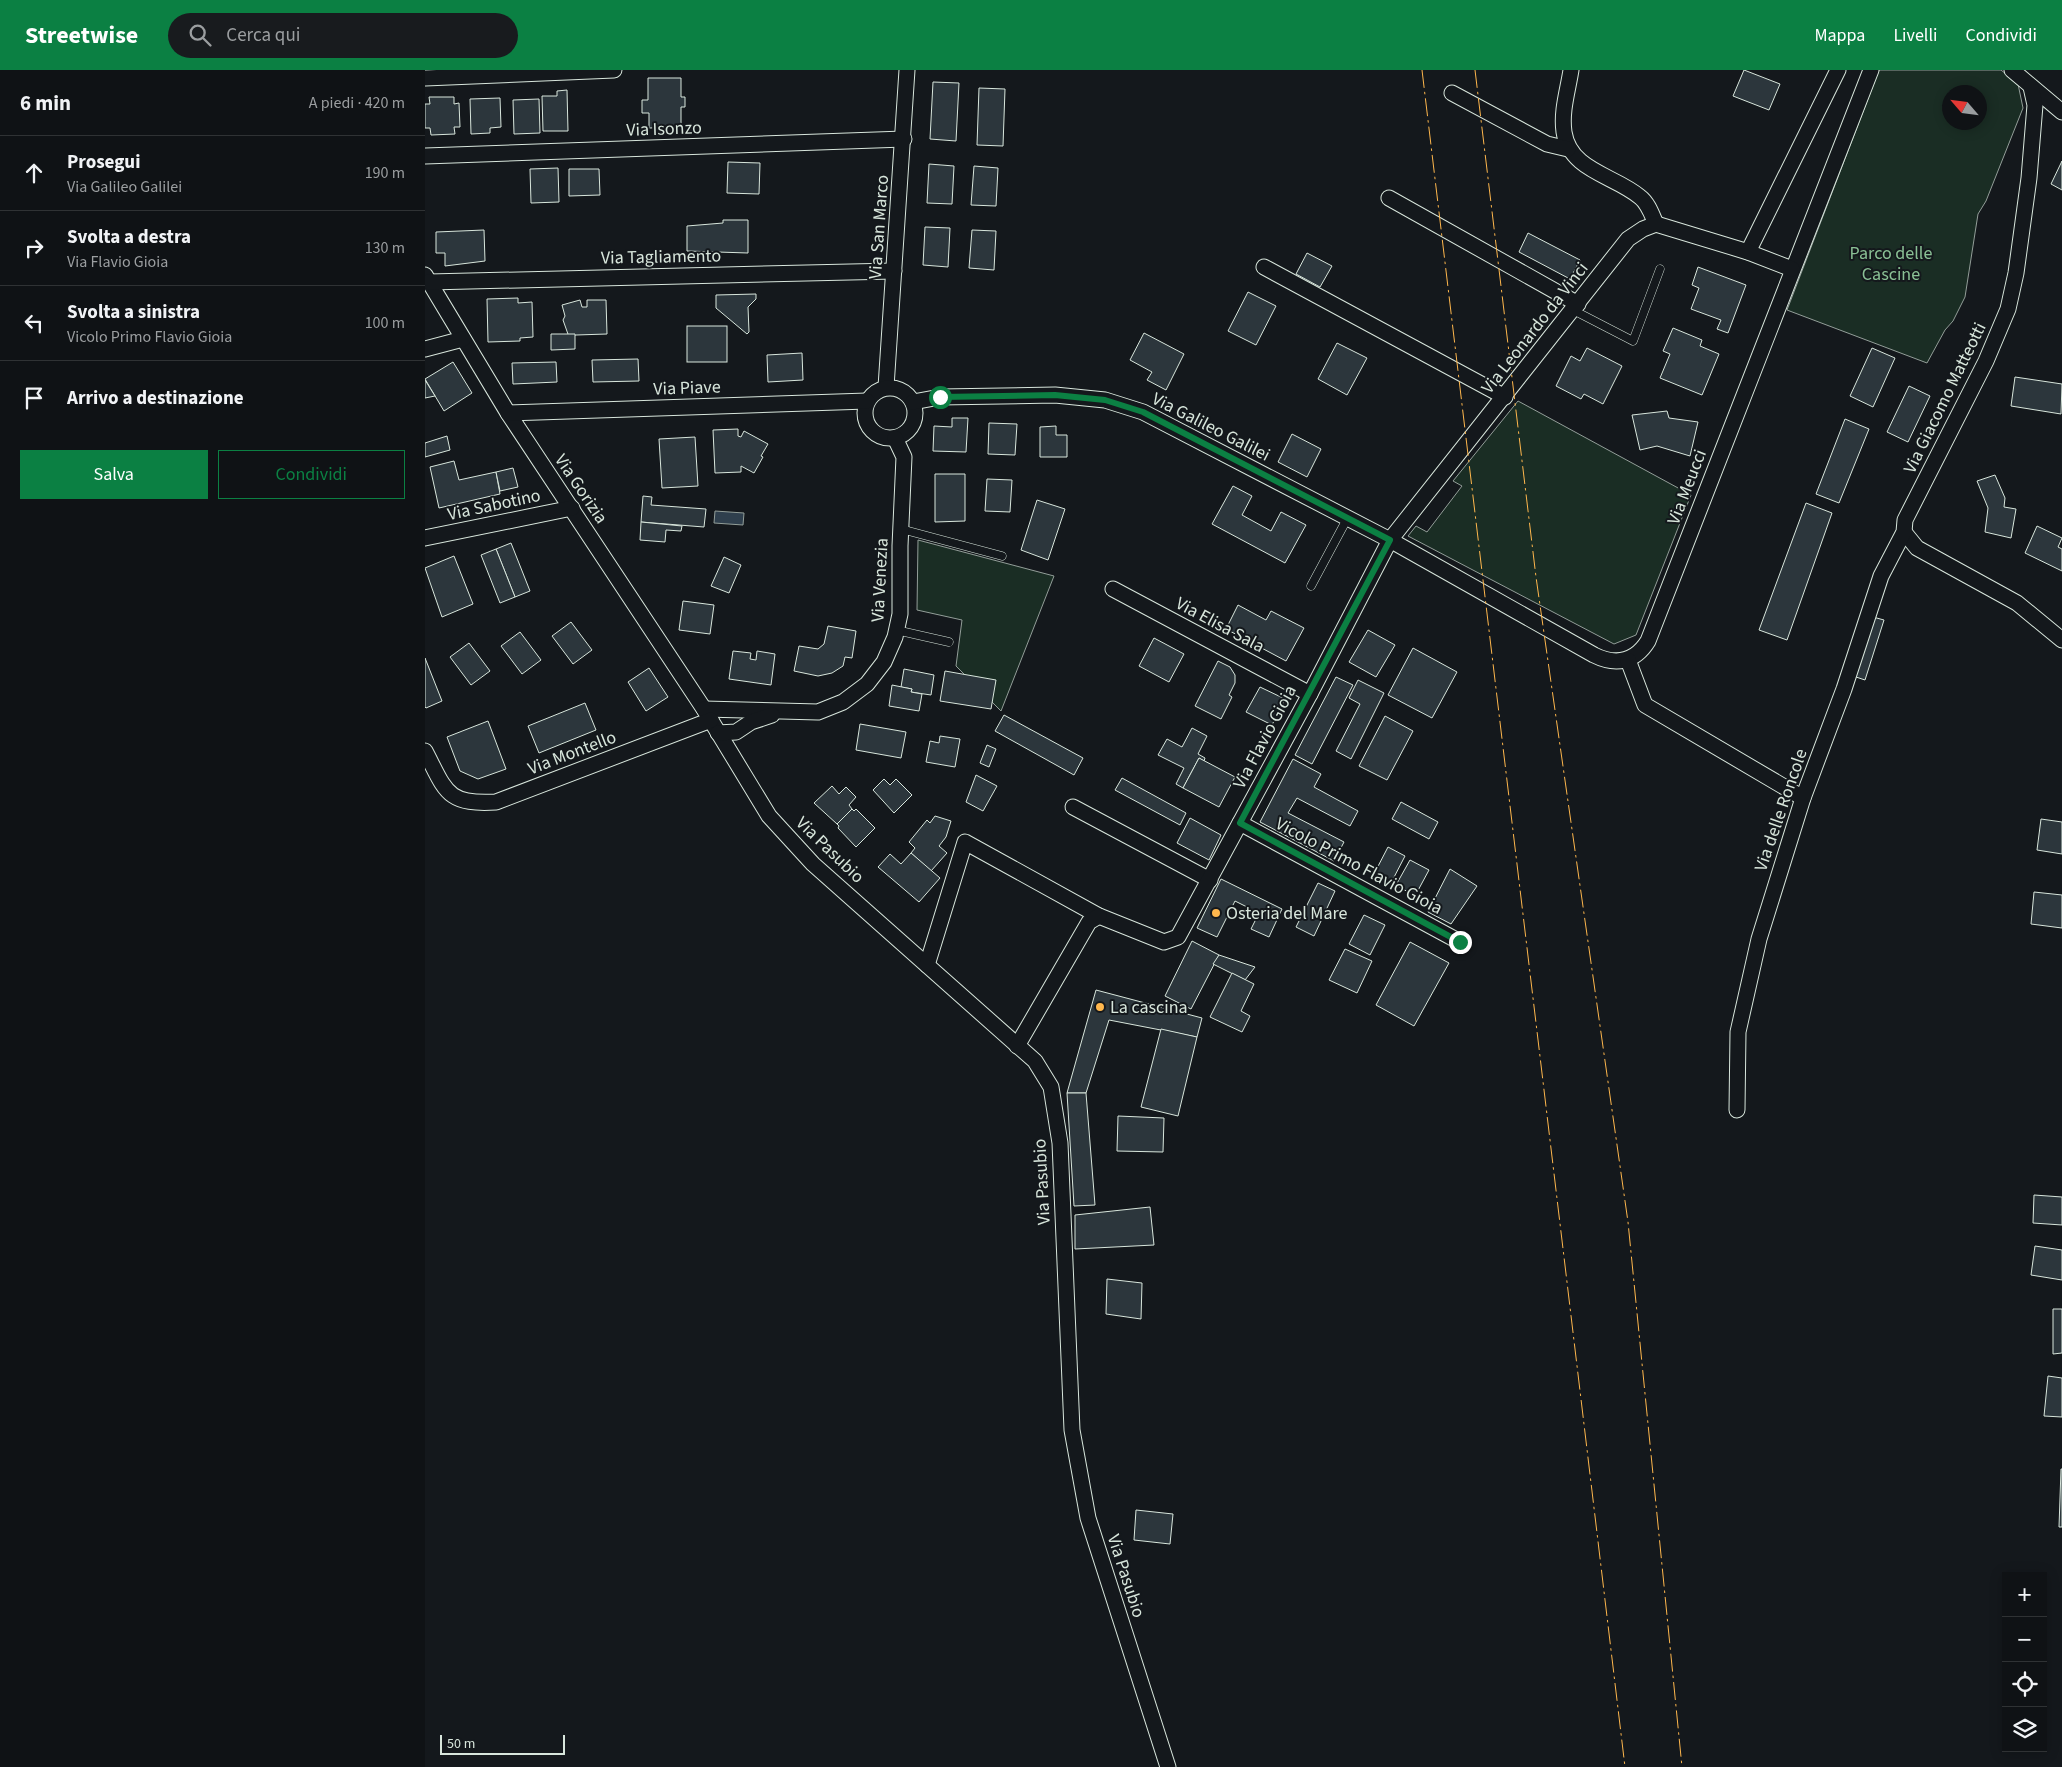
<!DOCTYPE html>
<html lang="it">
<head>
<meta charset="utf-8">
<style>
	:root { --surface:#0f1215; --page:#181b1e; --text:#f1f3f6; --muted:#9b9ea0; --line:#2f3234; --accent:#0b8043 }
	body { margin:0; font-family:"Source Sans 3",sans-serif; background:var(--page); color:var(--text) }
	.controls { position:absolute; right:15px; bottom:15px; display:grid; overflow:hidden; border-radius:0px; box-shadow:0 2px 12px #0003 }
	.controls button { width:45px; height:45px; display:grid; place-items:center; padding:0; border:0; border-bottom:1px solid var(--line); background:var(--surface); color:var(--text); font:25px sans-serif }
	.compass { position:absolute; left:1517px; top:15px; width:45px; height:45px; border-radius:50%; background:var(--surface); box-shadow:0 2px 12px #0003; rotate:298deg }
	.scale { position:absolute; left:15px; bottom:12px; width:125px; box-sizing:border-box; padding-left:5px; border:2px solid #d8e6dc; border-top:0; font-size:14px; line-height:18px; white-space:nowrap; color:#d8e6dc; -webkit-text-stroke:4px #14181c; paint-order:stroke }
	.stop { position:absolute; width:15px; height:15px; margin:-11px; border:4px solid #0b8043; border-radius:50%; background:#fff }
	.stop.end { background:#0b8043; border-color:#fff; box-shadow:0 1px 5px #0008 }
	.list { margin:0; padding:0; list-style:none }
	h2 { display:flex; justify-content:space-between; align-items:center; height:65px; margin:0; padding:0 20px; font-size:21px }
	h2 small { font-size:16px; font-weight:400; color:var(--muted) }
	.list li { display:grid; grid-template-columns:32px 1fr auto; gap:15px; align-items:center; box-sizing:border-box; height:75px; padding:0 20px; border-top:1px solid var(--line) }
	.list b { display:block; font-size:19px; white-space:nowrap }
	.list p { margin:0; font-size:16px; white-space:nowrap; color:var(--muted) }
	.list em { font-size:16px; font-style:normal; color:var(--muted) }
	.actions { display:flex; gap:10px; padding:15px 20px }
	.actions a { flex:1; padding:11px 0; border:1px solid var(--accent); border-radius:0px; text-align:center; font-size:18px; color:var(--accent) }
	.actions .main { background:var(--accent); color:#fff }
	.icon { flex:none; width:28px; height:28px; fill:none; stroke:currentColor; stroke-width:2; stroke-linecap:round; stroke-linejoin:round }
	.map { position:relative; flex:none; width:1637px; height:1697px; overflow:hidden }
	header { display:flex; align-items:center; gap:30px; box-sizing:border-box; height:70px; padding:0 25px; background:var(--accent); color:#fff }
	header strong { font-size:24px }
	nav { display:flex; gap:28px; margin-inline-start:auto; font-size:18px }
	.search { width:350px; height:45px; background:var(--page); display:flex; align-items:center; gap:12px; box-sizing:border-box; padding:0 18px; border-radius:28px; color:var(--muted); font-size:19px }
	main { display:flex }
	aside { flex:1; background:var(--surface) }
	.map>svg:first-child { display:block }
	.green { fill:#1a2d24; stroke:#939e99; fill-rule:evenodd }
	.water { fill:#2f3f4d; stroke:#939e99 }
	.building { fill:#2c363c; stroke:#d8e6dc }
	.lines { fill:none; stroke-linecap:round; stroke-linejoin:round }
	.service-casing { stroke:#d8e6dc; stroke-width:9 }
	.minor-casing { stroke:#d8e6dc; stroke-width:17 }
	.service { stroke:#14181c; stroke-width:8 }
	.minor { stroke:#14181c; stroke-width:15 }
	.power { stroke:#ffb74d; stroke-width:1; stroke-dasharray:18 4 2.5 4; stroke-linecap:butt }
	.route { stroke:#0b8043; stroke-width:6 }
	.poi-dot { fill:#ffb74d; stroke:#14181c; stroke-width:2 }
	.labels { text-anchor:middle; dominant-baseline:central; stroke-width:4; stroke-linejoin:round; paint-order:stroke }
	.street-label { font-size:18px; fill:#d8e6dc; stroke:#14181c }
	.park-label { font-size:18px; fill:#8ac095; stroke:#14181c }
	.poi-label { font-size:18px; fill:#d8e6dc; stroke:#14181c; text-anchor:start }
</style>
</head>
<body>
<header>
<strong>Streetwise</strong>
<div class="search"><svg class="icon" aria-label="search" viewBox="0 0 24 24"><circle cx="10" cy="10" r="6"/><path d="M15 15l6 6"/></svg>Cerca qui</div>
<nav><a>Mappa</a><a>Livelli</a><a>Condividi</a></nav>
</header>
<main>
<aside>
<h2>6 min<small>A piedi · 420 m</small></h2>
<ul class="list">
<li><svg class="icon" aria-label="ahead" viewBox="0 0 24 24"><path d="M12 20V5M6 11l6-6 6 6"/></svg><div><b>Prosegui</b><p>Via Galileo Galilei</p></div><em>190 m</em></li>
<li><svg class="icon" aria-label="right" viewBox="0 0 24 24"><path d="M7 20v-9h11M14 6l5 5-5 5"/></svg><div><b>Svolta a destra</b><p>Via Flavio Gioia</p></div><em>130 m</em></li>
<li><svg class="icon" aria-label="left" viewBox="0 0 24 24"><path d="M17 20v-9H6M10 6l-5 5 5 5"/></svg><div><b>Svolta a sinistra</b><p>Vicolo Primo Flavio Gioia</p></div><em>100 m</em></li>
<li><svg class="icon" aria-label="arrive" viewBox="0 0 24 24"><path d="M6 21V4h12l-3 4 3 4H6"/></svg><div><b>Arrivo a destinazione</b></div></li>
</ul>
<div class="actions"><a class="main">Salva</a><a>Condividi</a></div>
</aside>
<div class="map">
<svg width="1637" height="1697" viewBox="0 0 1637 1697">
	<rect width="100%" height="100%" fill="#14181c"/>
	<g class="green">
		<path d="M1454,0H1576L1593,14L1598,38L1561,131L1553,144L1540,227L1528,251L1520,260L1502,293L1362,240ZM1524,22H1554V52H1524Z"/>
		<path d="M1093,331L1266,425L1211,565L1189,574L983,466L991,456L1002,462L1037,416L1028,411Z"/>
		<path d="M493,470L629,506L576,641L531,596L537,550L492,540Z"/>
	</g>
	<path class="water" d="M290,441L319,443L318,455L289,453Z"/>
	<g class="building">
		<path d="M1319,0L1355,14L1344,40L1308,26Z"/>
		<path d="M223,8H256V27H260V37H256V57L224,58V43H217V30H223Z"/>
		<path d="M508,12L534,13L531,71L505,69Z"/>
		<path d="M554,18L580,19L578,76L552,75Z"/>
		<path d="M142,20L143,61H118L117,26H132V21Z"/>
		<path d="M4,27H29V34L34,33L35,57H29L30,64L6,65L5,58H0V34H5Z"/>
		<path d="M75,28L76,57L65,58V63L46,64L45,29Z"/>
		<path d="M114,29L115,63L89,64L88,30Z"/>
		<path d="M1637,91V120L1626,114Z"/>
		<path d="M303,92L335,93L334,124L302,123Z"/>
		<path d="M504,94L529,96L527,134L502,133Z"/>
		<path d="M549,96L573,98L571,136L546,135Z"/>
		<path d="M133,98L134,132L106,133L105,99Z"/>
		<path d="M144,99H174L175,125L144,126Z"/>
		<path d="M298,150H323V183L262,181V156L298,153Z"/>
		<path d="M500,157L525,158L523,197L498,195Z"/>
		<path d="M59,160L60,191L20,196V183H11V162Z"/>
		<path d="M547,160L571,161L569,200L544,198Z"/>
		<path d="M1103,163L1155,190L1145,209L1094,182Z"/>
		<path d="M882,183L907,196L895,217L871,204Z"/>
		<path d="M1273,197L1321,215L1303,263L1292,259L1296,250L1266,239L1274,218L1267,215Z"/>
		<path d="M823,222L851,236L831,275L803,261Z"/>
		<path d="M331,224V229L323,237L324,262L322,264L291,238V225Z"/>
		<path d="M93,228V233L107,232L108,267L95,268V271L63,272L62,229Z"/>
		<path d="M155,230L157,237H162V230H181L182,264L151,265L144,267L138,250L140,246L137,235Z"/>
		<rect x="262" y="256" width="40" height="36"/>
		<path d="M1248,258L1277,270L1275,276L1294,284L1277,325L1235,308L1245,284L1238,281Z"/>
		<path d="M719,263L759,284L741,320L722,310L727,302L705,290Z"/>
		<path d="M126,264H150V279L126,280Z"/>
		<path d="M912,273L942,288L922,325L893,309Z"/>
		<path d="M1162,278L1197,296L1178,334L1159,324L1156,329L1131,316L1146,286L1155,291Z"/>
		<path d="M1447,278L1470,288L1448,337L1425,326Z"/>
		<path d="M377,283L378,310L343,312L342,285Z"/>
		<path d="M213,289L214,311L168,312L167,290Z"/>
		<path d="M28,292L47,323L19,341L0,309Z"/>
		<path d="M131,292L132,312L88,314L87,293Z"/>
		<path d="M1590,307L1637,314L1636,344L1586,336Z"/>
		<path d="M0,310L10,326L0,328Z"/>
		<path d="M1484,316L1505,326L1483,372L1462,362Z"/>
		<path d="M1242,341L1244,348L1273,352L1265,386L1232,376L1215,380L1207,345Z"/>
		<path d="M527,348H543L541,382L508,381L509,356L527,357Z"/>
		<path d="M1420,349L1444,359L1414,433L1391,424Z"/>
		<path d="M564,353L592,354L590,385L563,384Z"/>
		<path d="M631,356V365H642V387H615V357Z"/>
		<path d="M313,359V366L316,367L319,361L343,374L336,386L338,387L329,403L316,396V402L290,403L288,360Z"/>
		<path d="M867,364L896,379L882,407L853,392Z"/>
		<path d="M22,366L25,380L0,387V373Z"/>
		<path d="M270,367L273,416L237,418L234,369Z"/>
		<path d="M29,391L34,410L71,402L75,424L14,438L5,397Z"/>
		<path d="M88,398L93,417L75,421L71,402Z"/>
		<path d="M510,404H540V451L510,452Z"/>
		<path d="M1570,405L1580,428L1579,437L1591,439L1586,468L1560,462L1563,438L1552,411Z"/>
		<path d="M562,409L587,410L585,442L560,441Z"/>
		<path d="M808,416L827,426L817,445L846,461L856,442L881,455L860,493L787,454Z"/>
		<path d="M218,426L227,427L226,435L281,439L279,457L216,452Z"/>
		<path d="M612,430L640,439L623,490L596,480Z"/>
		<path d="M1381,433L1407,443L1362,570L1334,560Z"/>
		<path d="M216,452L257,456L256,461L241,460L240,472L215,470Z"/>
		<path d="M1612,456L1637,468L1633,477L1637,479V501L1600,483Z"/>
		<path d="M86,473L105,521L90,527L71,479Z"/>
		<path d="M71,479L90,527L75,533L56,485Z"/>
		<path d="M29,486L48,534L17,547L0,498Z"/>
		<path d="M299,487L316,495L304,523L286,516Z"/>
		<path d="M258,531L289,535L285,564L254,560Z"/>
		<path d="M813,535L841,550L846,541L879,558L861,591L801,559Z"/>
		<path d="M1448,547L1459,550L1440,610L1428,606Z"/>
		<path d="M146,552L167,580L148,594L127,566Z"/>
		<path d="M403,556L431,561L427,588L420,587L418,596L407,603L393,606L369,601L374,576L393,579L399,574Z"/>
		<path d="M943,560L970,575L951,607L924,592Z"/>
		<path d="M95,562L116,590L97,604L76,576Z"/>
		<path d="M729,568L759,584L744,612L714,596Z"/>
		<path d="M44,573L65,601L46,615L25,587Z"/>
		<path d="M988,578L1032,602L1007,648L963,625Z"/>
		<path d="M308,581L326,583L325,589L331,590L332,581L350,584L346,615L304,609Z"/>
		<path d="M0,588L17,631L1,638L0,637Z"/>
		<path d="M793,591L805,597L810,605V613L804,625L807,627L796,649L770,636Z"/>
		<path d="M224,598L243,627L221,641L203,612Z"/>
		<path d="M479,599L509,605L506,625L486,622L487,619L476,617Z"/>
		<path d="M520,601L571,610L566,639L515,631Z"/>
		<path d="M911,607L928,615L887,694L870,685Z"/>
		<path d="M933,610L959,623L926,689L911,681L935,634L924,628Z"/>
		<path d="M467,615L487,619L486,622L497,624L494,641L464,636Z"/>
		<path d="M835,617L860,629L847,655L821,642Z"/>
		<path d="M160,633L171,660L114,683L103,656Z"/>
		<path d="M579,645L658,688L649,705L570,661Z"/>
		<path d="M960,646L988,661L962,710L934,696Z"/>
		<path d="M63,651L81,699L53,709L35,701L22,667Z"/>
		<path d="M435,654L481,662L476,688L431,680Z"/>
		<path d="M767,658L782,666L773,684L780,688L779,691L774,688L758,718L751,714L759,698L733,685L742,669L757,677Z"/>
		<path d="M515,666L535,669L530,697L501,692L505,671L514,673Z"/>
		<path d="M562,675L571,679L564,697L555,693Z"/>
		<path d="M774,688L810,707L794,737L758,718Z"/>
		<path d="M868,689L896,704L889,717L933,741L925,756L872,728L863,743L919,772L909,791L835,752Z"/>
		<path d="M551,705L572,716L558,741L541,732Z"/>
		<path d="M697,708L761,743L755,755L690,720Z"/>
		<path d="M459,709L465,715L471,709L487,725L469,743L448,720Z"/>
		<path d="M407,716L414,724L421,717L431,727L424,735L427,739L412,754L389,733Z"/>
		<path d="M976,732L1013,752L1004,769L967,749Z"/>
		<path d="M427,739L429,741L431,739L450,758L431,777L413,758L414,756L412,754Z"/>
		<path d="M510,746L526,751L521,767L514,776L522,783L506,801L486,783L490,778L484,772L502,750L505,753Z"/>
		<path d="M765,748L796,765L784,790L752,773Z"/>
		<path d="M1616,749L1637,752V784L1612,780Z"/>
		<path d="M963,777L980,786L966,813L949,804Z"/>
		<path d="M486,783L515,808L494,832L453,797L465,784L476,794Z"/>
		<path d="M985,790L1004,800L990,826L971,815Z"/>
		<path d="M1025,799L1052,816L1026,854L1003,842Z"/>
		<path d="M796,809L857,839L844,867L826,859L834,843L810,831L792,867L772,858Z"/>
		<path d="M893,813L910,821L889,866L871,857Z"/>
		<path d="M1609,822L1637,825V858L1606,854Z"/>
		<path d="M939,845L960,855L945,885L924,874Z"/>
		<path d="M767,871L794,885L766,939L740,926Z"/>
		<path d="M985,872L1024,893L989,956L951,935Z"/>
		<path d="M920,879L947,891L932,923L904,910Z"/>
		<path d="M794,885L830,897L820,910L788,894Z"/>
		<path d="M807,903L829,914L816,941L825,946L817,962L785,947Z"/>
		<path d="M671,920L777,948L772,967L684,950L661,1023H642Z"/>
		<path d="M736,959L772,967L753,1046L716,1037Z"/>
		<path d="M642,1023H661L670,1135L649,1136Z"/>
		<path d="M693,1046L739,1048L738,1082L692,1081Z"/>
		<path d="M1609,1125L1637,1127V1155L1608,1153Z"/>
		<path d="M725,1137L729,1175L650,1179V1145Z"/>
		<path d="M1610,1176L1637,1180V1210L1606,1205Z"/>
		<path d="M682,1209L717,1213L716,1249L681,1244Z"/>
		<path d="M1628,1239H1637V1283L1628,1284Z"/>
		<path d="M1623,1306L1637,1308V1347L1619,1346Z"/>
		<path d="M1636,1399H1637V1457H1634Z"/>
		<path d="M711,1440L748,1444L745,1474L709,1470Z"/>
	</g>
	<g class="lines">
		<g class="service-casing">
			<g id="service">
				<path d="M1148,240L1208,271L1235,199"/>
				<path d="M476,459L577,486"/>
				<path d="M886,516L922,449"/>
				<path d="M471,560L524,572"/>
			</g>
		</g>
		<g class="minor-casing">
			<g id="minor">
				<path d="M1146,0C1143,20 1136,41 1139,62C1145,101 1189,105 1215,127C1223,133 1227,145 1231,154"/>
				<path d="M1587,0L1637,42"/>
				<path d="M0,8L189,0"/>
				<path d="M1027,23L1122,74L1143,79"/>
				<path d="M0,86L479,69"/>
				<path d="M964,128L1153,234"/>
				<path d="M1323,182L1413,0"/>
				<path d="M839,197L1080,327"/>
				<path d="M0,205L83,343L279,639L344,746L388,794L610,991L626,1017L635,1073L647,1360L663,1448L743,1697"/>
				<path d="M4,212L469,201"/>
				<path d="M0,279L38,269"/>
				<path d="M461,317L482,0"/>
				<circle cx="465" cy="343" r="25"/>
				<path d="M488,332L515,327L630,325L680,330L718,342L965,470L1169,585C1191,596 1210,592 1223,571L1446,0"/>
				<path d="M83,343L442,331"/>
				<path d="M1479,462L1492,478L1592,533L1637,570"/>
				<path d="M0,468L147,438"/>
				<path d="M688,519L885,624"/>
				<path d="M1203,590L1220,635L1378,728"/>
				<path d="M279,639L393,642L418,632L442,614L459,592L470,567L475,544V476L479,387L470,368"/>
				<path d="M293,663L311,662L326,652L347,645"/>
				<path d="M0,681C21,721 21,735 71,732L286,650"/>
				<path d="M648,737L785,810"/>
				<path d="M815,753L1035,872"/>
				<path d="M502,895L540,772L674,846L739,872L753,867L885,624L965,470L1203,169L1218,159L1231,154L1323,182L1367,199"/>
				<path d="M592,976L664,852L674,846"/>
				<path d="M1312,1040L1313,962L1334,869L1378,728L1419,619L1456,506L1479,462L1480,450L1561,291L1583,239L1591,203L1604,108L1610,35L1606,17"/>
			</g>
		</g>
		<use href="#service" class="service"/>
		<use href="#minor" class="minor"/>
		<g class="power">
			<path d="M997,0L1200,1697"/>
			<path d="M1050,0L1111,507L1203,1152L1257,1697"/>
		</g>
	</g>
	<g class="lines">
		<path class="route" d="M515,327L630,325L680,330L718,342L965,470L815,753L1035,872"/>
	</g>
	<g class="poi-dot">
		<circle cx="791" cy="843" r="5"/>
		<circle cx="675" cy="937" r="5"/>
	</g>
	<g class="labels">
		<g class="street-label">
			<text transform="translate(239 59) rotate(-2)">Via Isonzo</text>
			<text transform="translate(454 157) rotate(-86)">Via San Marco</text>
			<text transform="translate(236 187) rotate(-1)">Via Tagliamento</text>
			<text transform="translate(1110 258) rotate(-52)">Via Leonardo da Vinci</text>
			<text transform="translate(262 318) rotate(-2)">Via Piave</text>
			<text transform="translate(1520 328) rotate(-64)">Via Giacomo Matteotti</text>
			<text transform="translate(786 357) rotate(27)">Via Galileo Galilei</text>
			<text transform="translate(1262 417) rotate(-69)">Via Meucci</text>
			<text transform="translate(156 419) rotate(56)">Via Gorizia</text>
			<text transform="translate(69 435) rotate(-12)">Via Sabotino</text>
			<text transform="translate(455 510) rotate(-87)">Via Venezia</text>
			<text transform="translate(795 555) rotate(28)">Via Elisa Sala</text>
			<text transform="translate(840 667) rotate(-62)">Via Flavio Gioia</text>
			<text transform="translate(147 683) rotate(-21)">Via Montello</text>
			<text transform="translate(1356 740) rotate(-71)">Via delle Roncole</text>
			<text transform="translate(405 780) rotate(44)">Via Pasubio</text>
			<text transform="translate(934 796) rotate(28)">Vicolo Primo Flavio Gioia</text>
			<text transform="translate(617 1112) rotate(-93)">Via Pasubio</text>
			<text transform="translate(701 1506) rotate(72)">Via Pasubio</text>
		</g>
		<g class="park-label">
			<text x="1466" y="183">Parco delle<tspan x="1466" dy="21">Cascine</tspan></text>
		</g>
		<g class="poi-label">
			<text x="801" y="843">Osteria del Mare</text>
			<text x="685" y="937">La cascina</text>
		</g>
	</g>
</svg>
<div class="controls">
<button>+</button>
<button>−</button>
<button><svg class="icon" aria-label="locate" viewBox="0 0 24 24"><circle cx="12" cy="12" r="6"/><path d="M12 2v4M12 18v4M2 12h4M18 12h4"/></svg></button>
<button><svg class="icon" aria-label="layers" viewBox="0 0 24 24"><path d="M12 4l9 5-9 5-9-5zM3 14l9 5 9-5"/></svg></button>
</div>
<svg class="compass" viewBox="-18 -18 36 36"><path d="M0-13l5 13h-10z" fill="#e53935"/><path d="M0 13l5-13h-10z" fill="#9b9ea0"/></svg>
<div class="scale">50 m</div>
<div class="stop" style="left:515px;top:327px"></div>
<div class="stop end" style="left:1035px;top:872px"></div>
</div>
</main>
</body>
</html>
